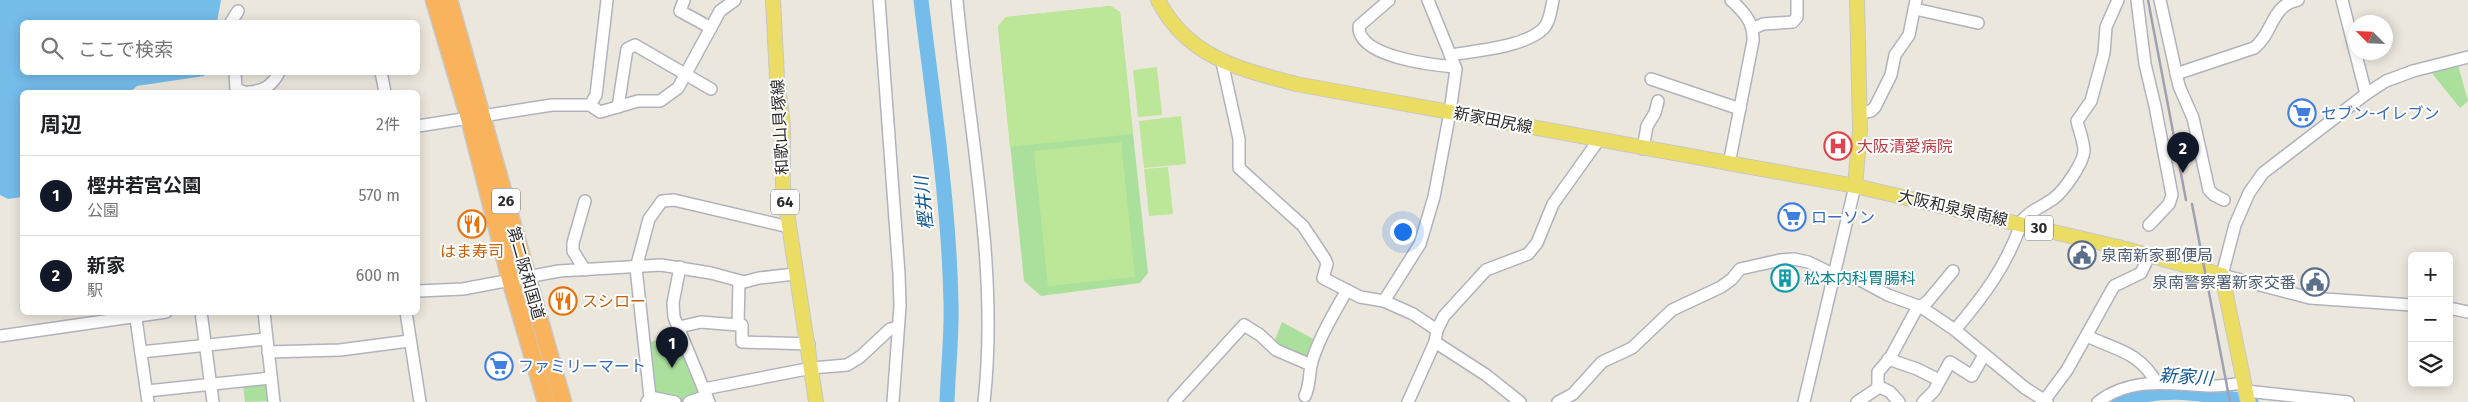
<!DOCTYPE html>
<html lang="ja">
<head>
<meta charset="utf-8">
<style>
	:root { --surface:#fff; --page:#f2f2f2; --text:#202124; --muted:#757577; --line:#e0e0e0; --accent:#111827 }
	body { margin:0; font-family:"Fira Sans","Noto Sans JP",sans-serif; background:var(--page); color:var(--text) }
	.controls { position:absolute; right:15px; bottom:15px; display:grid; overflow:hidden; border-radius:8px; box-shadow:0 2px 12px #0003 }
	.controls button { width:45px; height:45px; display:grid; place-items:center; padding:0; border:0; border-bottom:1px solid var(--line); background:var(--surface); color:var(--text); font:25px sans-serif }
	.compass { position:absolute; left:2348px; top:15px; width:45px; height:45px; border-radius:50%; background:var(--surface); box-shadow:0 2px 12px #0003; rotate:294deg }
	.you { position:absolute; left:1402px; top:231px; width:18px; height:18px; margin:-12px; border:4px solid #fff; border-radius:50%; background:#1a73e8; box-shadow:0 0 0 8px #1a73e833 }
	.badge { display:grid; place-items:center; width:32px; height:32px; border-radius:50%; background:var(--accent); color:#fff; font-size:16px; font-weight:700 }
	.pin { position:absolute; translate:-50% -41px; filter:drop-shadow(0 1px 2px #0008) }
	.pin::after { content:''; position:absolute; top:26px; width:18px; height:15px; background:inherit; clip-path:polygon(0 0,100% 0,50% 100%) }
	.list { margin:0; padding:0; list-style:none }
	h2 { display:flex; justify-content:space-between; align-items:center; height:65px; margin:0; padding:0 20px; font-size:21px }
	h2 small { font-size:16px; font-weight:400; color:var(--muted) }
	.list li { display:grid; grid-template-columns:32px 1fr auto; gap:15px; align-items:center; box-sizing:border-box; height:80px; padding:0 20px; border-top:1px solid var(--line) }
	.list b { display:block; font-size:19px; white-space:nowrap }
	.list p { margin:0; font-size:16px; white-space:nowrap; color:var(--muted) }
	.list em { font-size:16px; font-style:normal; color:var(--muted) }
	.icon { flex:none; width:28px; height:28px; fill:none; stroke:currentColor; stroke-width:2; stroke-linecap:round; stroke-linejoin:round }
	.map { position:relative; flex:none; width:2468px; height:402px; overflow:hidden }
	.search { position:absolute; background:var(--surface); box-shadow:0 2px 12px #0003; left:20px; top:20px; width:400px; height:55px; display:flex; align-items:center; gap:12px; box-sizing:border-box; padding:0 18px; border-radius:8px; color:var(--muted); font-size:19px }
	.panel { position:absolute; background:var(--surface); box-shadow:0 2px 12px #0003; left:20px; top:90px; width:400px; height:225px; border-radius:8px }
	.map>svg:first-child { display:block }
	.green { fill:#abe09c }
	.pitch { fill:#bce798 }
	.water { fill:#74bcea }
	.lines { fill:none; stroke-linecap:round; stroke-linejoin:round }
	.river { stroke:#74bcea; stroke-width:15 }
	.minor-casing { stroke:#b1b2be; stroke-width:14 }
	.major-casing { stroke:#c8c8c8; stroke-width:16 }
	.highway-casing { stroke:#c8c8c8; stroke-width:19 }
	.minor { stroke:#fff; stroke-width:11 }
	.major { stroke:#ebdc63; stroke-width:14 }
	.highway { stroke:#f8b35c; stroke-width:16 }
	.rail { stroke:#a0a0b4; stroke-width:2.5 }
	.labels { text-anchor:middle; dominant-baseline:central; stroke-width:4; stroke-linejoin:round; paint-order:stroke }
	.shield { fill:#fff; stroke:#6b6b6b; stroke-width:1 }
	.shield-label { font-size:15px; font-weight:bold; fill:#2b2b2b }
	.shop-label { font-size:16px; fill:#366cbe; stroke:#fff; text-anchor:start }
	.street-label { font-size:16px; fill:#2b2b2b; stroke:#fff }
	.health-label { font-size:16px; fill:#be3a42; stroke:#fff; text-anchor:start }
	.food-label { font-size:16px; fill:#c56008; stroke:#fff }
	.service-label { font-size:16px; fill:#4e5e75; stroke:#fff; text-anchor:start }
	.culture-label { font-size:16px; fill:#0d838f; stroke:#fff; text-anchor:start }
	.water-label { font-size:18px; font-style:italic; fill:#125997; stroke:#fff }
</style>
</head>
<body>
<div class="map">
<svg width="2468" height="402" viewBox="0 0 2468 402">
	<rect width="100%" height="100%" fill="#ece7dd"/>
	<g class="green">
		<path d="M1110,6L1120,12L1148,273L1140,283L1041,296L1024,281L998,26L1006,17Z"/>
		<path d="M2458,65L2468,101L2460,108L2431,72Z"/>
		<path d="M1282,322L1319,342L1308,362L1273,345Z"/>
		<path d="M679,334L702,394L685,401L652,394L650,342Z"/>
		<path d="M263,382L267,385L269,401L245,402L243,384Z"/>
	</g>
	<g class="pitch">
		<path d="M1110,6L1120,12L1133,134L1010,147L998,26L1006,17Z"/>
		<path d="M1157,67L1162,115L1138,117L1133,70Z"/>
		<path d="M1181,116L1186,164L1144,168L1139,121Z"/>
		<path d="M1121,142L1135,277L1048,286L1034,151Z"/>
		<path d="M1168,167L1173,214L1149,216L1144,169Z"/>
	</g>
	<path class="water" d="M0,0H221L217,22H22V72L207,73L204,76L137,86L130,92H22V197L8,199L0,195Z"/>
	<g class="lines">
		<g class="river">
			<path d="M921,0C933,100 949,202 951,303C952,336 948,369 947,402"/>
			<path d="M2119,402C2163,385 2206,394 2251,402"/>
		</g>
		<g class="minor-casing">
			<g id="minor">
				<path d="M684,0L680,11L711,28"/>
				<path d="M879,0L899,274L900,306L893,402"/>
				<path d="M957,0C969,134 999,267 984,402"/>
				<path d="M1389,0L1359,26C1357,57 1433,65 1455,67"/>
				<path d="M2137,0L2145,64L2155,106L2172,195L2169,204L2149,225"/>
				<path d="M2160,0L2179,86L2193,118L2209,190L2214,195L2224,200"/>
				<path d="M2342,0L2366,94"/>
				<path d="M1915,9L1978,23"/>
				<path d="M231,22L238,11"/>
				<path d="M1754,28L1763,24L1793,22L1797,17V0"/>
				<path d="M1450,55C1475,51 1524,47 1543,29C1550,22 1551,9 1553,0"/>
				<path d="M1222,62L1239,139V168L1303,226L1325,259L1327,264L1323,278L1360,297L1384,301L1413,314L1437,330"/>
				<path d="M235,72L236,89L244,92"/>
				<path d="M381,72L385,92"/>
				<path d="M2176,74L2254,48C2273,34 2271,5 2298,0"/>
				<path d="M1651,79L1740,109"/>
				<path d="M249,92C264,91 273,85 279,72"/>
				<path d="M590,105L600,112L638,101H660L678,88L720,11L735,0"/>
				<path d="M618,107L627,49L635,45L711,89"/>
				<path d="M1860,113L1871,111L1875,107L1891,75L1895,55L1909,35L1916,0"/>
				<path d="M418,126L552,105H590L596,95L607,0"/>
				<path d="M1643,149L1647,126L1655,113L1658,101"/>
				<path d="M1729,164L1753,41C1754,22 1744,12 1731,0"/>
				<path d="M2019,224C2029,211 2040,208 2053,199C2063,192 2083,164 2084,151C2084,142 2079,130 2077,121L2091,101L2104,53L2106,27L2118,0"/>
				<path d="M680,267L673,303L674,317L709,402"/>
				<path d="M585,270L573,251V243L585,201"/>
				<path d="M418,291L463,289L559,271L661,265L711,273L744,282L759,278L795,274"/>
				<path d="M1384,301L1420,244L1434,197L1450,112L1456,69L1428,0"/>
				<path d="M2412,305L2310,298L2222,275L2235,225L2249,193L2263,173L2366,94L2386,81L2413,71L2468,57"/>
				<path d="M2449,308L2468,312"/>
				<path d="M135,312L148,402"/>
				<path d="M201,312L213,402"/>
				<path d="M264,312L274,402"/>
				<path d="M406,312L420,402"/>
				<path d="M738,325L739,281"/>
				<path d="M679,327L701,322L738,325H742V342L809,344"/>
				<path d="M1955,330C1983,297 2007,265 2021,224"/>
				<path d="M0,336L166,312"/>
				<path d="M2087,336C2118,351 2138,351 2157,383"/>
				<path d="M1435,342L1486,375L1520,402"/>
				<path d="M141,352L266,339"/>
				<path d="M268,352L340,350L409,341"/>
				<path d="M1888,359L1917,369L1939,380"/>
				<path d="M1878,386L1890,392L1899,402"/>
				<path d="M704,389L812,368L847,365L860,357L890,329L898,327"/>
				<path d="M147,391L271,378"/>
				<path d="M2246,391L2348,402"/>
				<path d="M1305,396C1310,385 1309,376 1311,365C1318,339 1334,313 1347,290"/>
				<path d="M650,397L675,402"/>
				<path d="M2044,401L2067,370L2114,286L2141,273L2149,256"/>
				<path d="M647,402L650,397L636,268L649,219L662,201L674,200L789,227"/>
				<path d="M689,402L706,396"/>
				<path d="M1174,402L1244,325L1260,335L1276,350L1311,365"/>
				<path d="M1408,402L1435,342L1437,330L1444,316L1486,270L1528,254L1537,243L1553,204L1598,141"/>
				<path d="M1558,402L1573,394L1602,362L1632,348L1672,310L1721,287L1732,279L1740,269L1780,260L1794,259L1808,262L1835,275L1862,281L1888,295L1921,307L1955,330L2025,388L2047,402"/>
				<path d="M1804,402L1855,186"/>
				<path d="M1857,402L1878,388V372L1890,358L1916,310L1928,301L1953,271"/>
				<path d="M1923,402L1934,391L1950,362L1972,376L1984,355"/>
				<path d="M2098,402C2133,375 2173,385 2213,386C2224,386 2234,384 2244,383"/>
			</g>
		</g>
		<g class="major-casing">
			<g id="major">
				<path d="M773,0L777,78L783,125V186L816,402"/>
				<path d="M1158,0C1187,57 1239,69 1296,84L1855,186L2118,247L2222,275L2248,402"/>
				<path d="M1855,186L1860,130L1857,0"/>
			</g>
		</g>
		<g class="highway-casing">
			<g id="highway">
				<path d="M434,0L469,118L510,279L546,402"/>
				<path d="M449,0L563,402"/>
			</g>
		</g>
		<use href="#minor" class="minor"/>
		<use href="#major" class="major"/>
		<use href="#highway" class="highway"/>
		<g class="rail">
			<path d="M2148,0L2186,200"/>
			<path d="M2192,204L2230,402"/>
		</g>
	</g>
	<defs>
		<g id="supermarket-ring" transform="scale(1.4375)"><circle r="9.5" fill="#fff" stroke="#3f7fe0" stroke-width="1.5"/><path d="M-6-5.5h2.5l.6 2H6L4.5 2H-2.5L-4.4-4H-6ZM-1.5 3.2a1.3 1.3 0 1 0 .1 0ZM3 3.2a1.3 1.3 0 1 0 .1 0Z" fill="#3f7fe0"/></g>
		<g id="hospital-ring" transform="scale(1.4375)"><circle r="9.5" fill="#fff" stroke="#e0444e" stroke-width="1.5"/><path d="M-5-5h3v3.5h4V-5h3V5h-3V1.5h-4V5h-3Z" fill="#e0444e"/></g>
		<g id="restaurant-ring" transform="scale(1.4375)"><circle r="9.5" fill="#fff" stroke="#e8710a" stroke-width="1.5"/><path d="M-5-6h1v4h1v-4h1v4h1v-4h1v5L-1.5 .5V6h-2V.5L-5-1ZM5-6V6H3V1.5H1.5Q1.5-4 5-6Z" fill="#e8710a"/></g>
		<g id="civic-ring" transform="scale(1.4375)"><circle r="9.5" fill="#fff" stroke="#5c6f8a" stroke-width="1.5"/><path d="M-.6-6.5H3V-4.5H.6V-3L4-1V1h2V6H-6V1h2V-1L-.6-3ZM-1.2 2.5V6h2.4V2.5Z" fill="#5c6f8a"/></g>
		<g id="building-ring" transform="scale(1.4375)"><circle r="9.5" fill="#fff" stroke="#0f9aa8" stroke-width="1.5"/><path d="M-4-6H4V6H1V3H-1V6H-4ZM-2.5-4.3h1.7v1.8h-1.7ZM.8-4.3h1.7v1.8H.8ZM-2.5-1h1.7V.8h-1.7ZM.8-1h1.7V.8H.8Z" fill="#0f9aa8"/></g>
	</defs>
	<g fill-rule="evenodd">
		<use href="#supermarket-ring" x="2302" y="113"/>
		<use href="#hospital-ring" x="1838" y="146"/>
		<use href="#supermarket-ring" x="1792" y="217"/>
		<use href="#restaurant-ring" x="472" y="224"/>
		<use href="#civic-ring" x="2082" y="255"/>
		<use href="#building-ring" x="1785" y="278"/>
		<use href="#civic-ring" x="2315" y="282"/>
		<use href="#restaurant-ring" x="563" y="301"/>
		<use href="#supermarket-ring" x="499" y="366"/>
	</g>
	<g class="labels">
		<g class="shield">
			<rect x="492" y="188.5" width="28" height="25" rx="4"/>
			<rect x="771" y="189.5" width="28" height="25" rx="4"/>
			<rect x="2025" y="215.5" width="28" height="25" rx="4"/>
		</g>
		<g class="shield-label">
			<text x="506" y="201">26</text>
			<text x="785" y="202">64</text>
			<text x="2039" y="228">30</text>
		</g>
		<g class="shop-label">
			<text x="2321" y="113">セブン-イレブン</text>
			<text x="1811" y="217">ローソン</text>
			<text x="518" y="366">ファミリーマート</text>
		</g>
		<g class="street-label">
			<text transform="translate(1493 120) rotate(11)">新家田尻線</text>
			<text transform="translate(780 127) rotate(-93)">和歌山貝塚線</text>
			<text transform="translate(1953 208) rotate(13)">大阪和泉泉南線</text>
			<text transform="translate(526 273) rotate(74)">第二阪和国道</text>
		</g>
		<g class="health-label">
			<text x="1857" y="146">大阪清愛病院</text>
		</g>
		<g class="food-label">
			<text x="472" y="251">はま寿司</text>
			<text x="582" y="301" text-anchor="start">スシロー</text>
		</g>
		<g class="service-label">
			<text x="2101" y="255">泉南新家郵便局</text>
			<text x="2296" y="282" text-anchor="end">泉南警察署新家交番</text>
		</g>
		<g class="culture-label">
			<text x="1804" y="278">松本内科胃腸科</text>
		</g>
		<g class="water-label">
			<text transform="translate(924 203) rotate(-96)">樫井川</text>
			<text transform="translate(2186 377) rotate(4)">新家川</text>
		</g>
	</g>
</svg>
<div class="controls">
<button>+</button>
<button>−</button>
<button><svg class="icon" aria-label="layers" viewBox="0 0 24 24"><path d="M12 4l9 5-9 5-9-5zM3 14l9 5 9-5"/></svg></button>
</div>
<svg class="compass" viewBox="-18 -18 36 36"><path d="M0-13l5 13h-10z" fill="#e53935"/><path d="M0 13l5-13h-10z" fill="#757577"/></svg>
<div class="you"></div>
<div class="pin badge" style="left:672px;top:368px">1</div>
<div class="pin badge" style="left:2183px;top:173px">2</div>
<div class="search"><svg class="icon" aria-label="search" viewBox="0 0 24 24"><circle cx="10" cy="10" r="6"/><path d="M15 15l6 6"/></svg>ここで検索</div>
<section class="panel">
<h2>周辺<small>2件</small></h2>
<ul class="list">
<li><span class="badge">1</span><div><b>樫井若宮公園</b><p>公園</p></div><em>570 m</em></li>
<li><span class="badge">2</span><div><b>新家</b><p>駅</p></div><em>600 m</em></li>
</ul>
</section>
</div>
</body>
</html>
